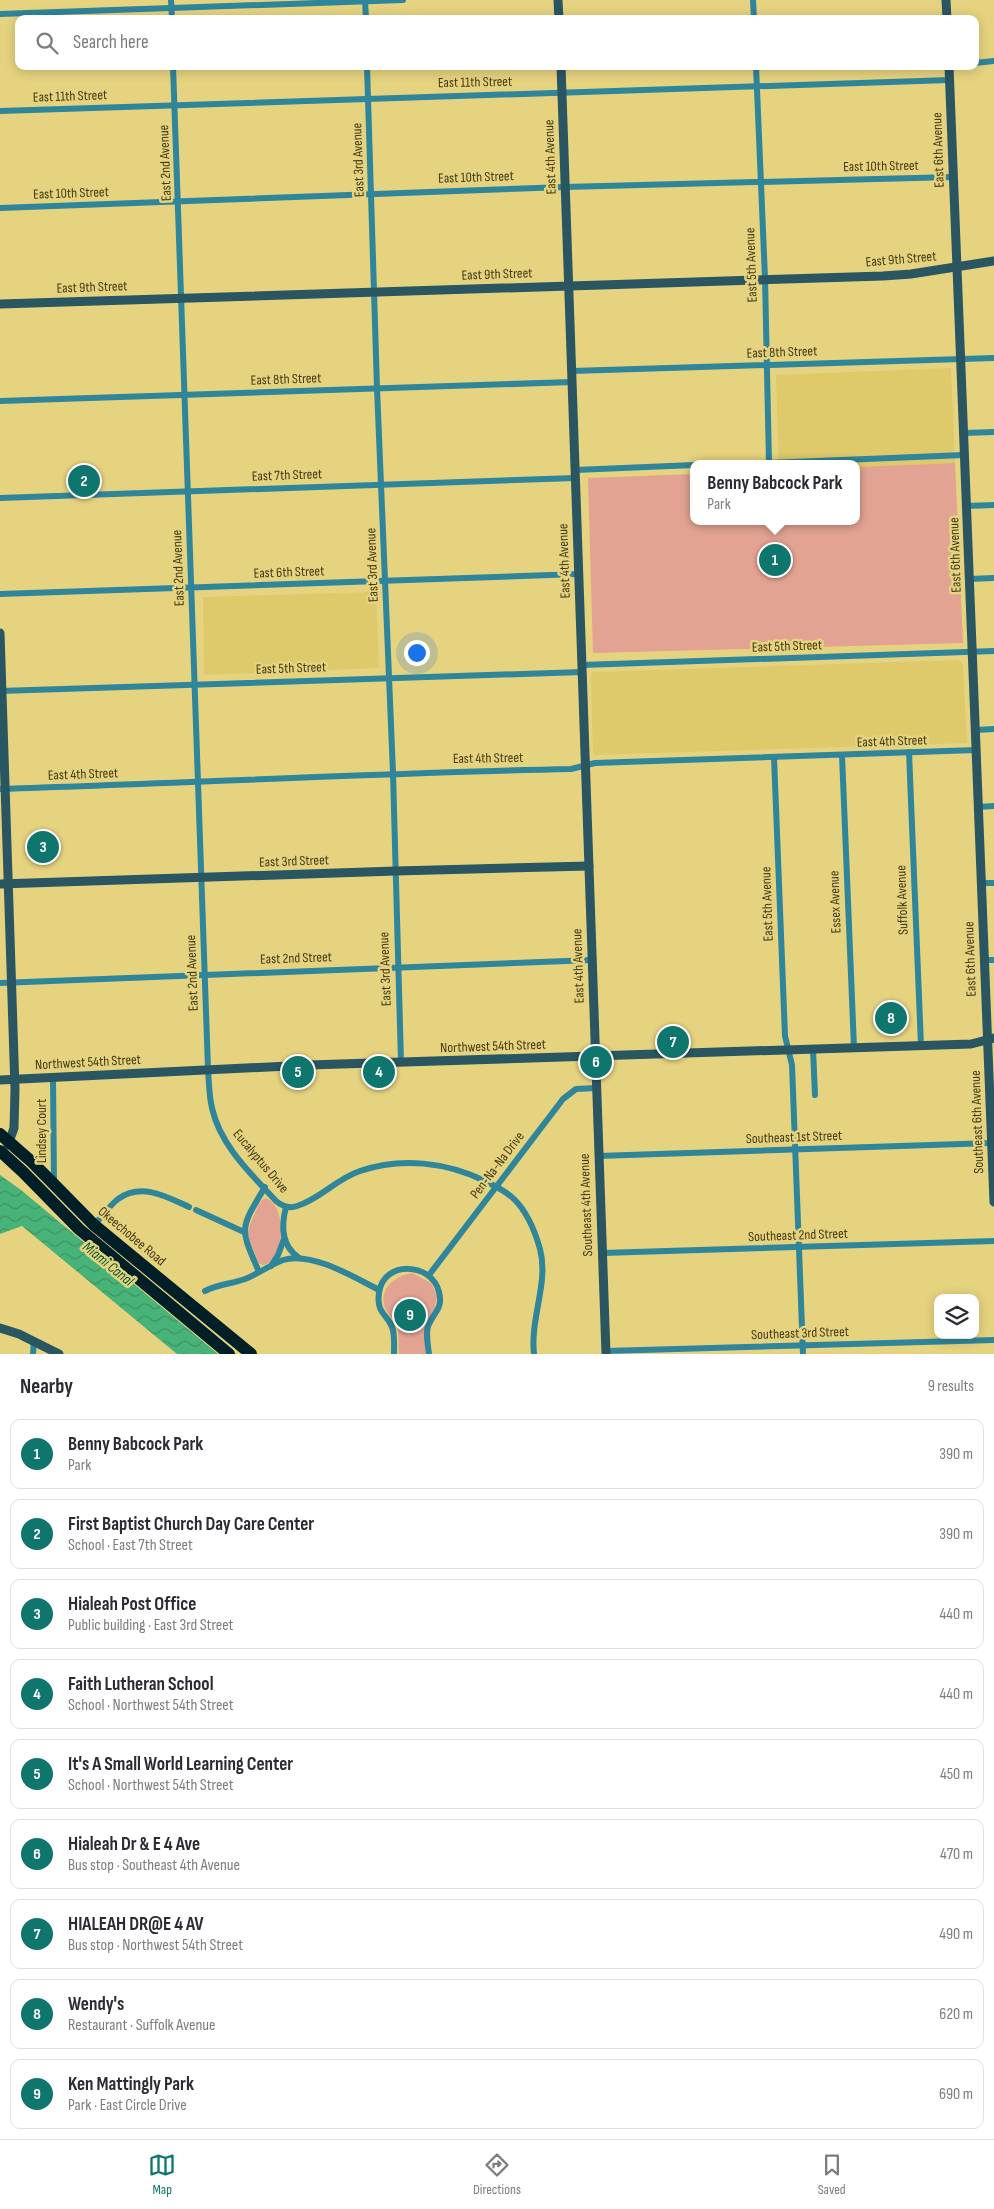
<!DOCTYPE html>
<html lang="en">
<head>
<meta charset="utf-8">
<style>
	:root { --surface:#fff; --page:#f7f7f7; --text:#2b2b33; --muted:#7c7c81; --line:#e1e1e2; --accent:#0f766e }
	body { margin:0; font-family:"Sofia Sans Condensed",sans-serif; background:var(--page); color:var(--text) }
	.controls { position:absolute; right:15px; bottom:15px; display:grid; overflow:hidden; border-radius:10px; box-shadow:0 2px 12px #0003 }
	.controls button { width:45px; height:45px; display:grid; place-items:center; padding:0; border:0; border-bottom:1px solid var(--line); background:var(--surface); color:var(--text); font:25px sans-serif }
	.you { position:absolute; left:416px; top:652px; width:18px; height:18px; margin:-12px; border:4px solid #fff; border-radius:50%; background:#1a73e8; box-shadow:0 0 0 8px #1a73e833 }
	.badge { display:grid; place-items:center; width:32px; height:32px; border-radius:50%; background:var(--accent); color:#fff; font-size:16px; font-weight:700 }
	.pin { position:absolute; translate:-50% -50%; border:2px solid #fff; box-shadow:0 1px 5px #0006 }
	.popup { position:absolute; left:690px; top:460px; width:170px; height:65px; box-sizing:border-box; display:grid; place-content:center; border-radius:10px; background:var(--surface); filter:drop-shadow(0 1px 4px #0005); font-size:16px; white-space:nowrap; color:var(--muted) }
	.popup b { font-size:19px; color:var(--text) }
	.popup::after { content:''; position:absolute; left:50%; top:100%; margin-left:-10px; border:10px solid transparent; border-top-color:var(--surface) }
	.list { margin:0; padding:0; list-style:none }
	h2 { display:flex; justify-content:space-between; align-items:center; height:65px; margin:0; padding:0 20px; font-size:21px }
	h2 small { font-size:16px; font-weight:400; color:var(--muted) }
	.list li { display:grid; grid-template-columns:32px 1fr auto; gap:15px; align-items:center; box-sizing:border-box; height:70px; margin:0 10px 10px; padding:0 10px; border:1px solid var(--line); border-radius:10px }
	.list b { display:block; font-size:19px; white-space:nowrap }
	.list p { margin:0; font-size:16px; white-space:nowrap; color:var(--muted) }
	.list em { font-size:16px; font-style:normal; color:var(--muted) }
	.icon { flex:none; width:28px; height:28px; fill:none; stroke:currentColor; stroke-width:2; stroke-linecap:round; stroke-linejoin:round }
	.map { position:relative; flex:none; width:994px; height:1354px; overflow:hidden }
	.search { position:absolute; background:var(--surface); box-shadow:0 2px 12px #0003; left:15px; right:15px; top:15px; height:55px; display:flex; align-items:center; gap:12px; box-sizing:border-box; padding:0 18px; border-radius:10px; color:var(--muted); font-size:19px }
	.sheet { height:785px; background:var(--surface) }
	nav { display:flex; justify-content:space-around; align-items:center; box-sizing:border-box; height:70px; border-top:1px solid var(--line); background:var(--surface); font-size:14px; color:var(--muted) }
	nav a { display:grid; justify-items:center; gap:2px }
	nav .on { color:var(--accent) }
	.map>svg:first-child { display:block }
	.built { fill:#dec96b }
	.park { fill:#e2a392 }
	.water { fill:url(#water-waves) }
	.lines { fill:none; stroke-linecap:round; stroke-linejoin:round }
	.street { stroke:#2f859a; stroke-width:6 }
	.secondary { stroke:#2a5661; stroke-width:9 }
	.highway { stroke:#011f26; stroke-width:12 }
	.labels { text-anchor:middle; dominant-baseline:central; stroke-width:5; stroke-linejoin:round; paint-order:stroke }
	.street-label { font-size:14px; fill:#423a16; stroke:#e6d37f }
	.water-label { font-size:15px; font-style:italic; fill:#055a34; stroke:#e6d37f }
</style>
</head>
<body>
<div class="map">
<svg width="994" height="1354" viewBox="0 0 994 1354">
	<defs>
		<pattern id="water-waves" width="16" height="10" patternUnits="userSpaceOnUse" patternTransform="scale(1.25)"><rect width="16" height="10" fill="#48b379"/><path d="M0 5q4-4 8 0t8 0" fill="none" stroke="#3e9362"/></pattern>
	</defs>
	<rect width="100%" height="100%" fill="#e6d37f"/>
	<g class="built">
		<path d="M951,368L955,463L856,467V464H779L776,375Z"/>
		<path d="M376,592L379,668L204,675L203,597Z"/>
		<path d="M958,660L963,665L967,743L593,755L591,674L593,672Z"/>
	</g>
	<g class="park">
		<path d="M955,463L963,643L593,653L588,478L694,474V521H856V467Z"/>
		<path d="M265,1198C287,1204 287,1261 263,1265L259,1263C249,1239 243,1236 256,1211C258,1206 260,1201 265,1198Z"/>
		<path d="M412,1273L431,1283L437,1296L434,1312L425,1322L426,1354H399L398,1325C394,1319 389,1316 386,1310C377,1290 394,1276 412,1273Z"/>
	</g>
	<path class="water" d="M0,1175L21,1190L218,1354H177L22,1226L0,1234Z"/>
	<g class="lines">
		<g class="street">
			<path d="M171,0L172,19"/>
			<path d="M365,0L366,19"/>
			<path d="M753,0L754,19"/>
			<path d="M0,14L403,0"/>
			<path d="M975,63L994,61"/>
			<path d="M173,66L208,1069C209,1082 209,1096 212,1108C220,1145 251,1174 276,1201C282,1206 289,1209 297,1206C320,1199 336,1179 360,1171C401,1157 446,1162 485,1181C495,1186 506,1191 514,1199C527,1212 535,1231 540,1249C549,1283 530,1317 534,1354"/>
			<path d="M367,66L377,388L393,773L401,1062"/>
			<path d="M756,66L765,278L769,463"/>
			<path d="M0,111L950,80"/>
			<path d="M0,208L565,187L953,177"/>
			<path d="M572,371L994,358"/>
			<path d="M0,401L572,382"/>
			<path d="M964,433L994,432"/>
			<path d="M742,464L964,455"/>
			<path d="M575,470L694,465"/>
			<path d="M0,498L575,478"/>
			<path d="M966,506L994,505"/>
			<path d="M969,579L994,578"/>
			<path d="M0,594L579,574"/>
			<path d="M582,665L994,651"/>
			<path d="M0,691L582,672"/>
			<path d="M976,730L994,729"/>
			<path d="M909,752L921,1046"/>
			<path d="M842,755L854,1048"/>
			<path d="M774,757L785,1036L792,1065L803,1354"/>
			<path d="M0,789C190,783 381,773 571,769L595,763L976,750"/>
			<path d="M978,807L994,806"/>
			<path d="M982,883H994"/>
			<path d="M984,960H994"/>
			<path d="M0,983L592,960"/>
			<path d="M813,1049L815,1095"/>
			<path d="M53,1077L54,1183"/>
			<path d="M598,1156L992,1143"/>
			<path d="M286,1207C281,1226 281,1245 298,1257"/>
			<path d="M196,1210L244,1232"/>
			<path d="M94,1225C102,1217 109,1206 118,1199C142,1182 167,1197 189,1207"/>
			<path d="M602,1253L994,1241"/>
			<path d="M271,1266L278,1255L284,1239"/>
			<path d="M259,1272C240,1228 239,1230 265,1187"/>
			<path d="M429,1275L563,1099L576,1089L596,1088"/>
			<path d="M205,1291C218,1284 232,1284 245,1279C258,1274 270,1265 283,1260C311,1251 354,1277 379,1290"/>
			<path d="M606,1351L994,1340"/>
			<path d="M33,1354L34,1341"/>
			<path d="M394,1354C394,1346 395,1335 392,1327C387,1314 376,1313 379,1293C383,1260 432,1262 439,1292C443,1308 435,1311 429,1324C425,1331 428,1345 429,1354"/>
		</g>
		<g class="secondary">
			<path d="M558,0L559,19"/>
			<path d="M946,0L947,19"/>
			<path d="M561,66L606,1354"/>
			<path d="M949,66L994,1202"/>
			<path d="M0,304L883,276L911,274L994,261"/>
			<path d="M0,633L15,1089L14,1128L8,1145"/>
			<path d="M0,884L396,871L589,866"/>
			<path d="M0,1080L309,1065L971,1044L994,1038"/>
			<path d="M0,1328L19,1334L59,1354"/>
		</g>
		<g class="highway">
			<path d="M0,1134L32,1162L94,1225L251,1354"/>
			<path d="M0,1151L23,1172L79,1229L229,1354"/>
		</g>
	</g>
	<g class="labels">
		<g class="street-label">
			<text transform="translate(475 82) rotate(-1)">East 11th Street</text>
			<text transform="translate(70 96) rotate(-2)">East 11th Street</text>
			<text transform="translate(938 150) rotate(-92)">East 6th Avenue</text>
			<text transform="translate(550 157) rotate(-92)">East 4th Avenue</text>
			<text transform="translate(358 160) rotate(-92)">East 3rd Avenue</text>
			<text transform="translate(165 163) rotate(-92)">East 2nd Avenue</text>
			<text transform="translate(881 166) rotate(-1)">East 10th Street</text>
			<text transform="translate(476 177) rotate(-2)">East 10th Street</text>
			<text transform="translate(71 193) rotate(-2)">East 10th Street</text>
			<text transform="translate(901 259) rotate(-5)">East 9th Street</text>
			<text transform="translate(751 265) rotate(-92)">East 5th Avenue</text>
			<text transform="translate(497 274) rotate(-2)">East 9th Street</text>
			<text transform="translate(92 287) rotate(-2)">East 9th Street</text>
			<text transform="translate(782 352) rotate(-2)">East 8th Street</text>
			<text transform="translate(286 379) rotate(-2)">East 8th Street</text>
			<text transform="translate(287 475) rotate(-2)">East 7th Street</text>
			<text transform="translate(955 555) rotate(-92)">East 6th Avenue</text>
			<text transform="translate(564 561) rotate(-92)">East 4th Avenue</text>
			<text transform="translate(372 565) rotate(-92)">East 3rd Avenue</text>
			<text transform="translate(178 568) rotate(-92)">East 2nd Avenue</text>
			<text transform="translate(289 572) rotate(-2)">East 6th Street</text>
			<text transform="translate(787 646) rotate(-2)">East 5th Street</text>
			<text transform="translate(291 668) rotate(-2)">East 5th Street</text>
			<text transform="translate(892 741) rotate(-2)">East 4th Street</text>
			<text transform="translate(488 758) rotate(-1)">East 4th Street</text>
			<text transform="translate(83 774) rotate(-2)">East 4th Street</text>
			<text transform="translate(294 861) rotate(-2)">East 3rd Street</text>
			<text transform="translate(902 900) rotate(-92)">Suffolk Avenue</text>
			<text transform="translate(835 902) rotate(-92)">Essex Avenue</text>
			<text transform="translate(767 904) rotate(-92)">East 5th Avenue</text>
			<text transform="translate(296 958) rotate(-2)">East 2nd Street</text>
			<text transform="translate(970 959) rotate(-92)">East 6th Avenue</text>
			<text transform="translate(578 966) rotate(-92)">East 4th Avenue</text>
			<text transform="translate(385 969) rotate(-92)">East 3rd Avenue</text>
			<text transform="translate(192 973) rotate(-92)">East 2nd Avenue</text>
			<text transform="translate(493 1046) rotate(-2)">Northwest 54th Street</text>
			<text transform="translate(88 1062) rotate(-3)">Northwest 54th Street</text>
			<text transform="translate(977 1122) rotate(-92)">Southeast 6th Avenue</text>
			<text transform="translate(41 1131) rotate(-90)">Lindsey Court</text>
			<text transform="translate(794 1137) rotate(-2)">Southeast 1st Street</text>
			<text transform="translate(261 1161) rotate(50)">Eucalyptus Drive</text>
			<text transform="translate(497 1165) rotate(-53)">Pen-Na-Na Drive</text>
			<text transform="translate(586 1205) rotate(-92)">Southeast 4th Avenue</text>
			<text transform="translate(798 1235) rotate(-2)">Southeast 2nd Street</text>
			<text transform="translate(132 1236) rotate(40)">Okeechobee Road</text>
			<text transform="translate(800 1333) rotate(-2)">Southeast 3rd Street</text>
		</g>
		<g class="water-label">
			<text transform="translate(108 1264) rotate(39)">Miami Canal</text>
		</g>
	</g>
</svg>
<div class="controls">
<button><svg class="icon" aria-label="layers" viewBox="0 0 24 24"><path d="M12 4l9 5-9 5-9-5zM3 14l9 5 9-5"/></svg></button>
</div>
<div class="you"></div>
<div class="pin badge" style="left:775px;top:560px">1</div>
<div class="popup"><b>Benny Babcock Park</b>Park</div>
<div class="pin badge" style="left:84px;top:481px">2</div>
<div class="pin badge" style="left:43px;top:847px">3</div>
<div class="pin badge" style="left:379px;top:1072px">4</div>
<div class="pin badge" style="left:298px;top:1072px">5</div>
<div class="pin badge" style="left:596px;top:1062px">6</div>
<div class="pin badge" style="left:673px;top:1042px">7</div>
<div class="pin badge" style="left:891px;top:1018px">8</div>
<div class="pin badge" style="left:410px;top:1315px">9</div>
<div class="search"><svg class="icon" aria-label="search" viewBox="0 0 24 24"><circle cx="10" cy="10" r="6"/><path d="M15 15l6 6"/></svg>Search here</div>
</div>
<section class="sheet">
<h2>Nearby<small>9 results</small></h2>
<ul class="list">
<li><span class="badge">1</span><div><b>Benny Babcock Park</b><p>Park</p></div><em>390 m</em></li>
<li><span class="badge">2</span><div><b>First Baptist Church Day Care Center</b><p>School · East 7th Street</p></div><em>390 m</em></li>
<li><span class="badge">3</span><div><b>Hialeah Post Office</b><p>Public building · East 3rd Street</p></div><em>440 m</em></li>
<li><span class="badge">4</span><div><b>Faith Lutheran School</b><p>School · Northwest 54th Street</p></div><em>440 m</em></li>
<li><span class="badge">5</span><div><b>It's A Small World Learning Center</b><p>School · Northwest 54th Street</p></div><em>450 m</em></li>
<li><span class="badge">6</span><div><b>Hialeah Dr &amp; E 4 Ave</b><p>Bus stop · Southeast 4th Avenue</p></div><em>470 m</em></li>
<li><span class="badge">7</span><div><b>HIALEAH DR@E 4 AV</b><p>Bus stop · Northwest 54th Street</p></div><em>490 m</em></li>
<li><span class="badge">8</span><div><b>Wendy's</b><p>Restaurant · Suffolk Avenue</p></div><em>620 m</em></li>
<li><span class="badge">9</span><div><b>Ken Mattingly Park</b><p>Park · East Circle Drive</p></div><em>690 m</em></li>
</ul>
</section>
<nav>
<a class="on"><svg class="icon" aria-label="map" viewBox="0 0 24 24"><path d="M3 6l6-2 6 2 6-2v14l-6 2-6-2-6 2zM9 4v14M15 6v14"/></svg>Map</a>
<a><svg class="icon" aria-label="directions" viewBox="0 0 24 24"><path d="M12 3l9 9-9 9-9-9zM9 14v-3h6M13 9l2 2-2 2"/></svg>Directions</a>
<a><svg class="icon" aria-label="saved" viewBox="0 0 24 24"><path d="M7 4h10v16l-5-4-5 4z"/></svg>Saved</a>
</nav>
</body>
</html>
